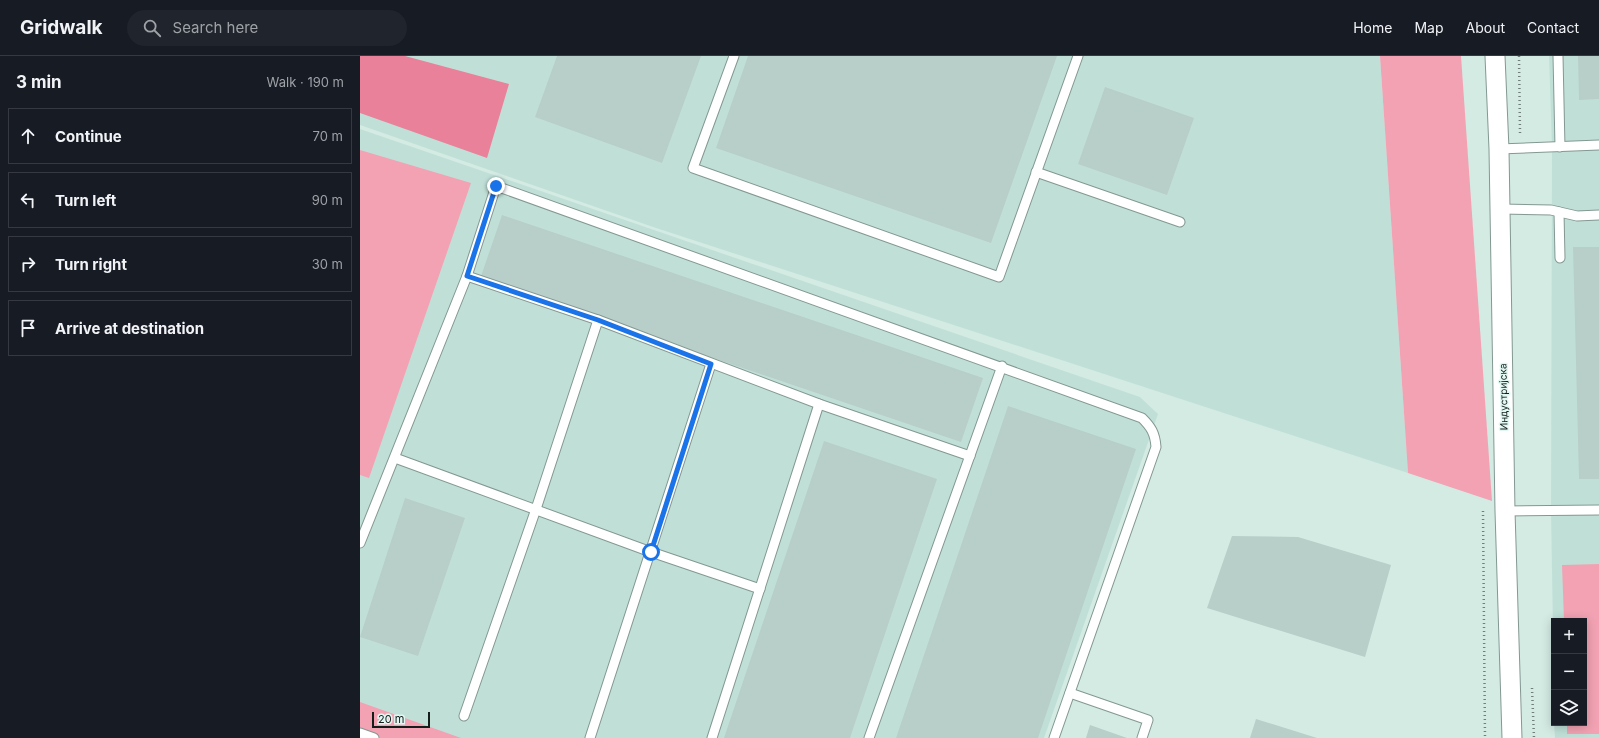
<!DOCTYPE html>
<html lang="en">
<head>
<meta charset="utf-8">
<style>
	:root { --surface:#171b24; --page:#20242c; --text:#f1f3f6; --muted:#9ea1a6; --line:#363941 }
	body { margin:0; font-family:Inter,sans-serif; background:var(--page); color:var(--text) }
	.controls { position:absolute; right:12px; bottom:12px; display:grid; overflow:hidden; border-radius:0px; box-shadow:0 2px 10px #0003 }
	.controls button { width:36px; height:36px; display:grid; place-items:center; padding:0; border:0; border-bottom:1px solid var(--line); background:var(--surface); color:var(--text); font:20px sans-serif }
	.scale { position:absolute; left:12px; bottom:10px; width:58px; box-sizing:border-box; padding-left:4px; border:2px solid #151d1b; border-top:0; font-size:11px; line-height:14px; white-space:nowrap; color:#151d1b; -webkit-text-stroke:3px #e1f8f2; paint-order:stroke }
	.stop { position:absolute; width:12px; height:12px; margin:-9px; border:3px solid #1a73e8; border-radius:50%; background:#fff }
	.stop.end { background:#1a73e8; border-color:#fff; box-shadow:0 1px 4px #0008 }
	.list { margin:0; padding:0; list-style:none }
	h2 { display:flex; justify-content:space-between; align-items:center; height:52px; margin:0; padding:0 16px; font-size:17px }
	h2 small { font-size:13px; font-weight:400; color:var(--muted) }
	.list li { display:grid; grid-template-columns:26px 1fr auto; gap:12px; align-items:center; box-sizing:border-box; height:56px; margin:0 8px 8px; padding:0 8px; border:1px solid var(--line); border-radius:0px }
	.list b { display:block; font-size:15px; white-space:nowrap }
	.list em { font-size:13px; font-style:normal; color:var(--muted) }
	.icon { flex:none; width:22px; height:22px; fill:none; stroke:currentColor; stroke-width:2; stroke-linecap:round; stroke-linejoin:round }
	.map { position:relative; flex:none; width:1239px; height:682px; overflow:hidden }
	header { display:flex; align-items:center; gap:24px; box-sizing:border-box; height:56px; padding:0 20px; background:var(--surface); border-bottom:1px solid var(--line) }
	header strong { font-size:19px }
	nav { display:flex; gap:22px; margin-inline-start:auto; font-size:14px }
	.search { width:280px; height:36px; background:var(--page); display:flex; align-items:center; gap:10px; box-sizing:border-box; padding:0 14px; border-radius:22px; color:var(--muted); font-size:15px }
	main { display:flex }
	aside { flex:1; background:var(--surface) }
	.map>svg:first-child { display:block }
	.built { fill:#c0e0d7 }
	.green { fill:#f2a2b3 }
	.forest { fill:#e88199 }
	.building { fill:#b8cec8 }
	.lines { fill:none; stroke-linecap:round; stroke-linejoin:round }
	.lane-casing { stroke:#839892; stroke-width:11 }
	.street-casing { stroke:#839892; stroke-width:21 }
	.path { stroke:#707f7a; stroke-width:2.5; stroke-dasharray:1 3; stroke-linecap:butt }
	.lane { stroke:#fff; stroke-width:9 }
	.street { stroke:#fff; stroke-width:19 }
	.route { stroke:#1a73e8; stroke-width:5 }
	.labels { text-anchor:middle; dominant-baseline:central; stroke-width:3; stroke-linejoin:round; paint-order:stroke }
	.street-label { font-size:10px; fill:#151d1b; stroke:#e1f8f2 }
</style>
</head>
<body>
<header>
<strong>Gridwalk</strong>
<div class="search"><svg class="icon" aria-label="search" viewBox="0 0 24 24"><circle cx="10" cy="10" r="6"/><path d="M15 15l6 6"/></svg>Search here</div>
<nav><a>Home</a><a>Map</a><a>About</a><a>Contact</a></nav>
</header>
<main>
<aside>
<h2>3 min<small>Walk · 190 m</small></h2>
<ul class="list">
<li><svg class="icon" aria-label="ahead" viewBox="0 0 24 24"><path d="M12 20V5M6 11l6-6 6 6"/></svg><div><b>Continue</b></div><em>70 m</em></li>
<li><svg class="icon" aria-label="left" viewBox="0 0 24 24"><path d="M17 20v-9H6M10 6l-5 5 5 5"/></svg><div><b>Turn left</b></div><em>90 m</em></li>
<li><svg class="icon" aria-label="right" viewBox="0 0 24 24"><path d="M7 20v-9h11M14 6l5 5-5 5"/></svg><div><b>Turn right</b></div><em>30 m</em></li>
<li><svg class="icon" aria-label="arrive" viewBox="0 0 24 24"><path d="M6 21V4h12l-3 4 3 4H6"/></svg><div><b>Arrive at destination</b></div></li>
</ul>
</aside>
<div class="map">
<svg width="1239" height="682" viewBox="0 0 1239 682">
	<rect width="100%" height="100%" fill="#d4ebe4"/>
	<g class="built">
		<path d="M0,0H1020L1048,417L296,172L0,69Z"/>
		<path d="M1189,0H1239V682H1195L1194,667H1224V565H1194V636L1191,455L1192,91Z"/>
		<path d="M0,73L780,341L798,358L684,682H0Z"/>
	</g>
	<g class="green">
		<path d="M1020,0H1101L1132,445L1048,417Z"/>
		<path d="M0,94L111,127L9,422L0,419Z"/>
		<path d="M1239,508V678H1207V667H1224V565H1204L1202,509Z"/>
		<path d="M0,646L101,682H0Z"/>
	</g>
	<path class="forest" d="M0,0H45L149,28L127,102L0,57Z"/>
	<g class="building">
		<path d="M197,0H341L302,107L175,61Z"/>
		<path d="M388,0H697L631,187L356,92Z"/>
		<path d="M1218,0H1239V43L1219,44Z"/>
		<path d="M745,31L834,62L807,139L718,108Z"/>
		<path d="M142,159L623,322L601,386L120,223Z"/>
		<path d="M1213,191H1239V423H1219Z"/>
		<path d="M648,350L776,393L678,682H536Z"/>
		<path d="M464,385L577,423L490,682H364Z"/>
		<path d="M45,442L105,462L58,600L0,581Z"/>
		<path d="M872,480L938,481L1031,509L1005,601L847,552Z"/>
		<path d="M896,663L957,682H890Z"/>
		<path d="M730,669L767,682H726Z"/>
	</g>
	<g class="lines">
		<g class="lane-casing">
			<g id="lane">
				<path d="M374,0L333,112L639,221L718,0"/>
				<path d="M1198,0L1200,91"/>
				<path d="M1139,93L1239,89"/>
				<path d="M676,116L820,166"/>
				<path d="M1141,153L1191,154L1217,160L1239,159"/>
				<path d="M1199,156L1200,202"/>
				<path d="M107,220L136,130L782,362C791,371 795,377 796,391L694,682"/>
				<path d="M35,402L291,496L400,533"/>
				<path d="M1145,455L1239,454"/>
				<path d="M0,487L107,220L238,264L459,348L610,400"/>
				<path d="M710,637L788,664L782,682"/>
				<path d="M104,660L176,453L238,264"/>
				<path d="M0,677L14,682"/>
				<path d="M230,682L351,308"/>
				<path d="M352,682L459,348"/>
				<path d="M509,682L642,310"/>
			</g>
		</g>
		<g class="street-casing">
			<path id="street" d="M1135,0L1139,93L1145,455L1152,682"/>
		</g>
		<g class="path">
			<path d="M1159,0L1160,77"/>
			<path d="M1123,455L1125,682"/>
			<path d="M1172,632L1174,682"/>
		</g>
		<use href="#lane" class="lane"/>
		<use href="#street" class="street"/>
	</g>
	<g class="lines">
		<path class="route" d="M136,130L107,220L238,264L351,308L291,496"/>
	</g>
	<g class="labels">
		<g class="street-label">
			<text transform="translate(1143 341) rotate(-91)">Индустријска</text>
		</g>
	</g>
</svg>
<div class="controls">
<button>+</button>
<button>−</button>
<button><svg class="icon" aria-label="layers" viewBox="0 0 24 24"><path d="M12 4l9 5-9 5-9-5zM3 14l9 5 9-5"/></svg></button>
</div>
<div class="scale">20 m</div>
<div class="stop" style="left:291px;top:496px"></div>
<div class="stop end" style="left:136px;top:130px"></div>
</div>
</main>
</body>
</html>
